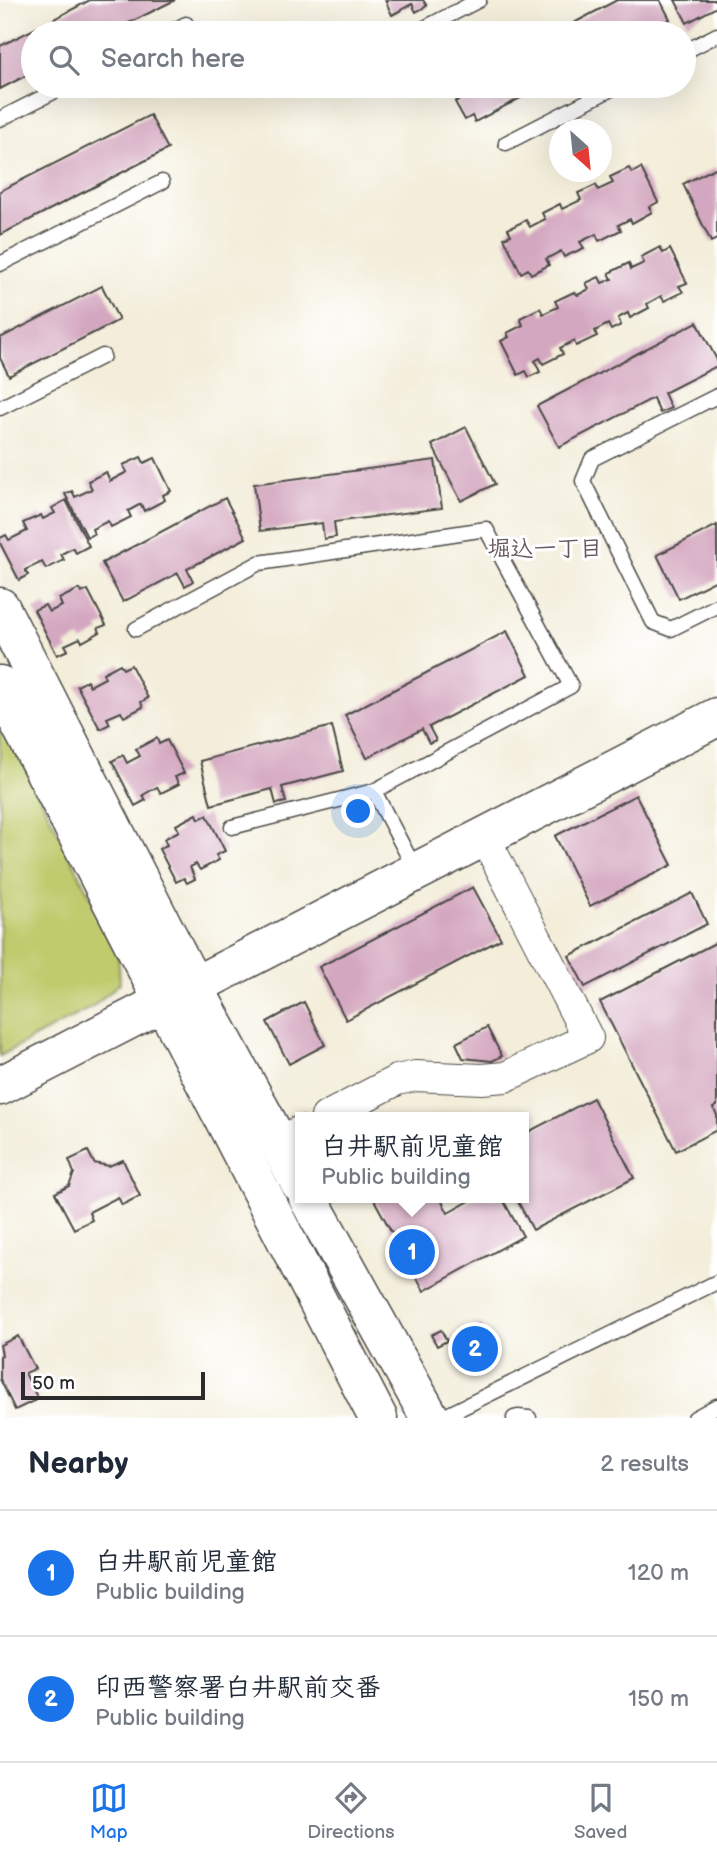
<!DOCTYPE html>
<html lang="en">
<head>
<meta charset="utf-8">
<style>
	:root { --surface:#fff; --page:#f6f6f7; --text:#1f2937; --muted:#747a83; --line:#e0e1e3; --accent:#1a73e8 }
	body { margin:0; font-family:"Balsamiq Sans","Klee One",sans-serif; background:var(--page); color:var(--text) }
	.compass { position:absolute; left:549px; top:119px; width:63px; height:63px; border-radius:50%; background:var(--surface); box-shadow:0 7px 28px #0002; rotate:153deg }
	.scale { position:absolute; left:21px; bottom:18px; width:184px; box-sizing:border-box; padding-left:7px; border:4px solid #2b2b2b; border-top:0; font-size:19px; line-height:24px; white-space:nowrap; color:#2b2b2b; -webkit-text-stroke:5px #fff; paint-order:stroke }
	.you { position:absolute; left:359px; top:812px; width:24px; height:24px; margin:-18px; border:5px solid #fff; border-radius:50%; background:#1a73e8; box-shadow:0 0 0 10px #1a73e833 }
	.badge { display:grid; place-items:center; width:46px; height:46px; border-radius:50%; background:var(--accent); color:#fff; font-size:23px; font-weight:700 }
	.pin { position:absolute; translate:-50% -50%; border:4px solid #fff; box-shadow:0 2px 7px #0006 }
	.popup { position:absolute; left:295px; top:1112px; width:234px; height:91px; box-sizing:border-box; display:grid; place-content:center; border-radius:0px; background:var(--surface); filter:drop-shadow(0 2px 5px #0005); font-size:23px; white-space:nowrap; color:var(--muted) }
	.popup b { font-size:26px; color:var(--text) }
	.popup::after { content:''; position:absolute; left:50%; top:100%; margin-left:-14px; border:14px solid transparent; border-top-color:var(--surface) }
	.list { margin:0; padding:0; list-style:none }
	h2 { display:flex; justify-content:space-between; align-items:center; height:91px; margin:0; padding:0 28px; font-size:30px }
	h2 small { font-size:23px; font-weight:400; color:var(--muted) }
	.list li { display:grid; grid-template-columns:46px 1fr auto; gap:21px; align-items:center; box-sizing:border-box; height:126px; padding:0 28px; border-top:2px solid var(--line) }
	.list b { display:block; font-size:26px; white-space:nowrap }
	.list p { margin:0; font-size:23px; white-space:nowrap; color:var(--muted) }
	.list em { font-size:23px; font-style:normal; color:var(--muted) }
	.icon { flex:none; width:38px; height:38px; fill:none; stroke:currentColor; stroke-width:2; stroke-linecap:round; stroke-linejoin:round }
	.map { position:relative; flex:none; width:717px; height:1418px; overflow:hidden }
	.search { position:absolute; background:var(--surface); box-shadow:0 7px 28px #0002; left:21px; right:21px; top:21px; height:77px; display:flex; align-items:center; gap:18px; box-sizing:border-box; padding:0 24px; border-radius:38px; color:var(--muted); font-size:26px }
	.sheet { height:343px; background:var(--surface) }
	nav { display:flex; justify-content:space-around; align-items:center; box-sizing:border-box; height:98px; border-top:2px solid var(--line); background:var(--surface); font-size:19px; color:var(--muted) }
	nav a { display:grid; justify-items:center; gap:4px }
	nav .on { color:var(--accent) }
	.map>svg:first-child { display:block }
	.green { fill:#bfcb6d; stroke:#757b4c; stroke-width:2 }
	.building { fill:#d4a7c0 }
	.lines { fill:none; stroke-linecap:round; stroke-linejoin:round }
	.lane-casing { stroke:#494845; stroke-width:17 }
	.street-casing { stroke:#494845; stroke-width:32 }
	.secondary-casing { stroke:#494845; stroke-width:41 }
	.lane { stroke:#fff; stroke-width:14 }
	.street { stroke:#fff; stroke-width:30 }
	.secondary { stroke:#fff; stroke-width:38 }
	.labels { text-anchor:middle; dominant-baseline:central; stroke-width:6; stroke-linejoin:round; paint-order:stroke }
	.neighbourhood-label { font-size:23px; font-weight:bold; fill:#66565f; stroke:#fff }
</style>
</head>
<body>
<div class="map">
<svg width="717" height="1418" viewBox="0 0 717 1418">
	<rect width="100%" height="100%" fill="#fff"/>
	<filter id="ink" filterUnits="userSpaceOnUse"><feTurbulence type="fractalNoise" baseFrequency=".0143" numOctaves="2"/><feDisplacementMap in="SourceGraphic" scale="14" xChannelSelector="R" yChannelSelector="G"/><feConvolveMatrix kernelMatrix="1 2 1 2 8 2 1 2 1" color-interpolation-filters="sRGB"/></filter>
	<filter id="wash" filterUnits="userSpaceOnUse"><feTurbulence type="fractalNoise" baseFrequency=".00686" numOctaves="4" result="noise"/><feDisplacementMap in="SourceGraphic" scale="28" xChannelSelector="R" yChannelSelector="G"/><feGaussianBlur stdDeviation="1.57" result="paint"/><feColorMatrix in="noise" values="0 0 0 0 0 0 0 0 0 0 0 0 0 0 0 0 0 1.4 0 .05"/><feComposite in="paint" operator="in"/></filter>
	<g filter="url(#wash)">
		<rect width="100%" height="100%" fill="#f3edd9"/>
		<path class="green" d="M0,718L118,951L120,983L92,1007L0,1056Z"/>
		<g id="blocks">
			<g class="building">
				<path d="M90,0H175L109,33H61L54,19Z"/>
				<path d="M385,0H423L427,6L416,12L412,4L392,15Z"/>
				<path d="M617,0H660L670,19L643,33H555Z"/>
				<path d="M675,0H717V7L687,23Z"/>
				<path d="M38,27L41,33H33V72L0,89V46Z"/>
				<path d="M455,86H543L475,122L472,116L465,120L455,102L462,98Z"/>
				<path d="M150,115L168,149L0,235V191Z"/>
				<path d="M717,167V239L711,242L683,184Z"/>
				<path d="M629,168L632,173L641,168L658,202L649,207L652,212L632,223L630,219L618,225L621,230L599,241L596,234L580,242L584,248L564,257L561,251L546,259L549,265L531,274L528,269L521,273L504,238L511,235L508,229L526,220L530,227L545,219L542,213L560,204L562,209L581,200L578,193L596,185L598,190L613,183L610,177Z"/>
				<path d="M660,247L663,253L670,249L687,283L679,286L683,292L664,301L661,296L647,304L649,308L630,318L628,313L618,318L621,325L611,330L608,324L595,331L597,336L576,346L574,341L560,348L563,354L543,364L540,358L535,361L540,372L529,377L526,371L518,375L501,341L509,337L507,333L523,325L520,318L540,308L543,314L558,307L555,301L574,292L578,295L589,289L586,283L599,277L602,283L612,279L609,273L629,263L631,269L644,263L641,257Z"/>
				<path d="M102,286L119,320L9,376L0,358V338Z"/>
				<path d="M697,322L717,360V366L664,393L671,408L660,413L653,398L559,447L537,406Z"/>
				<path d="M466,427L495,484L461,501L432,445Z"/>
				<path d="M141,457L144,463L155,458L171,491L163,495L165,500L144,511L141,504L128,511L131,517L111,527L108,521L92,529L94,534L87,537L65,494L72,491L75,497L92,489L88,481L106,472L110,481L127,472L123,465Z"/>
				<path d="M435,460L442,508L334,522L336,537L324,539L322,523L260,531L254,484Z"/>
				<path d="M225,498L246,538L187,569L193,581L185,586L178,573L123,602L102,563Z"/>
				<path d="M66,500L89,546L76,553L73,548L61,554L64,560L46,569L42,562L25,570L28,575L19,580L0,543V538L6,535L9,540L27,531L23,523L41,515L43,519L55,513L52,508Z"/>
				<path d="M717,525V580L679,599L657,555Z"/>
				<path d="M79,589L81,593L88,590L106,625L98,628L100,632L82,642L80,638L65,645L68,650L57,655L34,610L45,605L49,612L62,606L59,599Z"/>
				<path d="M507,631L529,675L429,727L436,740L429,743L422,729L367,758L345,715Z"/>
				<path d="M120,664L123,669L131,665L148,698L141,702L143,707L124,717L121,712L107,718L110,724L100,729L77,686L87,681L90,686L105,678L103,673Z"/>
				<path d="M332,726L343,771L282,787L286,802L276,804L272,789L211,805L200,761Z"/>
				<path d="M157,738L159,744L167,740L184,773L175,777L179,784L161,793L157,787L143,795L146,800L135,806L112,761L123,755L127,763L140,756L136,749Z"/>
				<path d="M636,795L672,865L590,906L555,836Z"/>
				<path d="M197,814L199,819L207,815L225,851L216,855L219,860L200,870L196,864L190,867L195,879L187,883L184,878L176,882L159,849L167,845L164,839L179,831L176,825Z"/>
				<path d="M473,887L501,939L346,1020L319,967Z"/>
				<path d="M692,893L707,924L585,987L569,956Z"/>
				<path d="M717,942V1106L713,1108L717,1115V1130L676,1151L600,1002Z"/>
				<path d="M304,1002L325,1045L289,1064L267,1022Z"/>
				<path d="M487,1027L502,1056L492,1061L463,1058L456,1043Z"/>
				<path d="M593,1098L634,1178L533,1230L516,1198H524V1134Z"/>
				<path d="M88,1151L94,1163L109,1166L123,1160L140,1196L122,1205L118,1197L89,1212L92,1220L74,1229L55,1193L69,1186L74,1173L69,1160Z"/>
				<path d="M373,1198H440L448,1213L475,1198H502L523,1236L424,1291Z"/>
				<path d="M480,1324L497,1357L470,1370L453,1338Z"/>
				<path d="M441,1330L447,1341L437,1346L431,1335Z"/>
				<path d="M18,1336L35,1369L25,1373L38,1399L15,1410L0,1379V1356L2,1355L0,1345Z"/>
			</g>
		</g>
	</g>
	<g filter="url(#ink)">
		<use href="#blocks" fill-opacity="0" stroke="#494845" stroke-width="2"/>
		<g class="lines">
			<g class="lane-casing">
				<g id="lane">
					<path d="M168,33L186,24"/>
					<path d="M415,33L479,0"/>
					<path d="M684,52L717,35"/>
					<path d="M0,119L65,86"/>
					<path d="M506,143L617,86"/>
					<path d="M0,264L162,182"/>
					<path d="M717,396L592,459L583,481L653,622L671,629L717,606"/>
					<path d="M0,408L103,356"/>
					<path d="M136,629L259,563L486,529L571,686L374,791"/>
					<path d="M232,827L374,791L416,871"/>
					<path d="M441,1418L717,1282"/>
					<path d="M514,1418L518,1417L529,1418"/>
					<path d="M695,1418L717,1406"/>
				</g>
			</g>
			<g class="street-casing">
				<g id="street">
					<path d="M326,1117L397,1080L415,1076L482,1079L505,1077L588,1038L485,838"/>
					<path d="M277,1143L300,1131"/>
				</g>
			</g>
			<g class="secondary-casing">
				<g id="secondary">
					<path d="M0,607L194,987L300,1183"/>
					<path d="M0,685L378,1418"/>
					<path d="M0,1086L717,717"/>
					<path d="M308,1198L430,1418"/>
				</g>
			</g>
			<use href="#lane" class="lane"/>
			<use href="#street" class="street"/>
			<use href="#secondary" class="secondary"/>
		</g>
	</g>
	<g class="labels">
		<g class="neighbourhood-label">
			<text x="545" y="549">堀込一丁目</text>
		</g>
	</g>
</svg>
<svg class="compass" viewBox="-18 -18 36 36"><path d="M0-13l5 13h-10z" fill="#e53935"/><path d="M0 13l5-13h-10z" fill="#747a83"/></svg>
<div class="scale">50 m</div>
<div class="you"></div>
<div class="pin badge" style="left:412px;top:1252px">1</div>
<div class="popup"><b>白井駅前児童館</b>Public building</div>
<div class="pin badge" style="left:475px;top:1349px">2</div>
<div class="search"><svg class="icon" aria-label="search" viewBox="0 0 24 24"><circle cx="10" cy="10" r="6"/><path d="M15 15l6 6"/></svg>Search here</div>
</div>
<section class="sheet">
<h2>Nearby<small>2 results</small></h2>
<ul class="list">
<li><span class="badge">1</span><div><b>白井駅前児童館</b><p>Public building</p></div><em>120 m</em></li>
<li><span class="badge">2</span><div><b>印西警察署白井駅前交番</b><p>Public building</p></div><em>150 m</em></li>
</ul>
</section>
<nav>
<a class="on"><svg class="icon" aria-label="map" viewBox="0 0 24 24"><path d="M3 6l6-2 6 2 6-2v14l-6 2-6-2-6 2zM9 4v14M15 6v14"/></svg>Map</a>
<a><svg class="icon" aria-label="directions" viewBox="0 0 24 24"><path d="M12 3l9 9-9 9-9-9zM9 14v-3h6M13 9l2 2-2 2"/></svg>Directions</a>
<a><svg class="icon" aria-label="saved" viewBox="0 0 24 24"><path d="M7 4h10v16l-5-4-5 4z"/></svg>Saved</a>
</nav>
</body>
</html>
